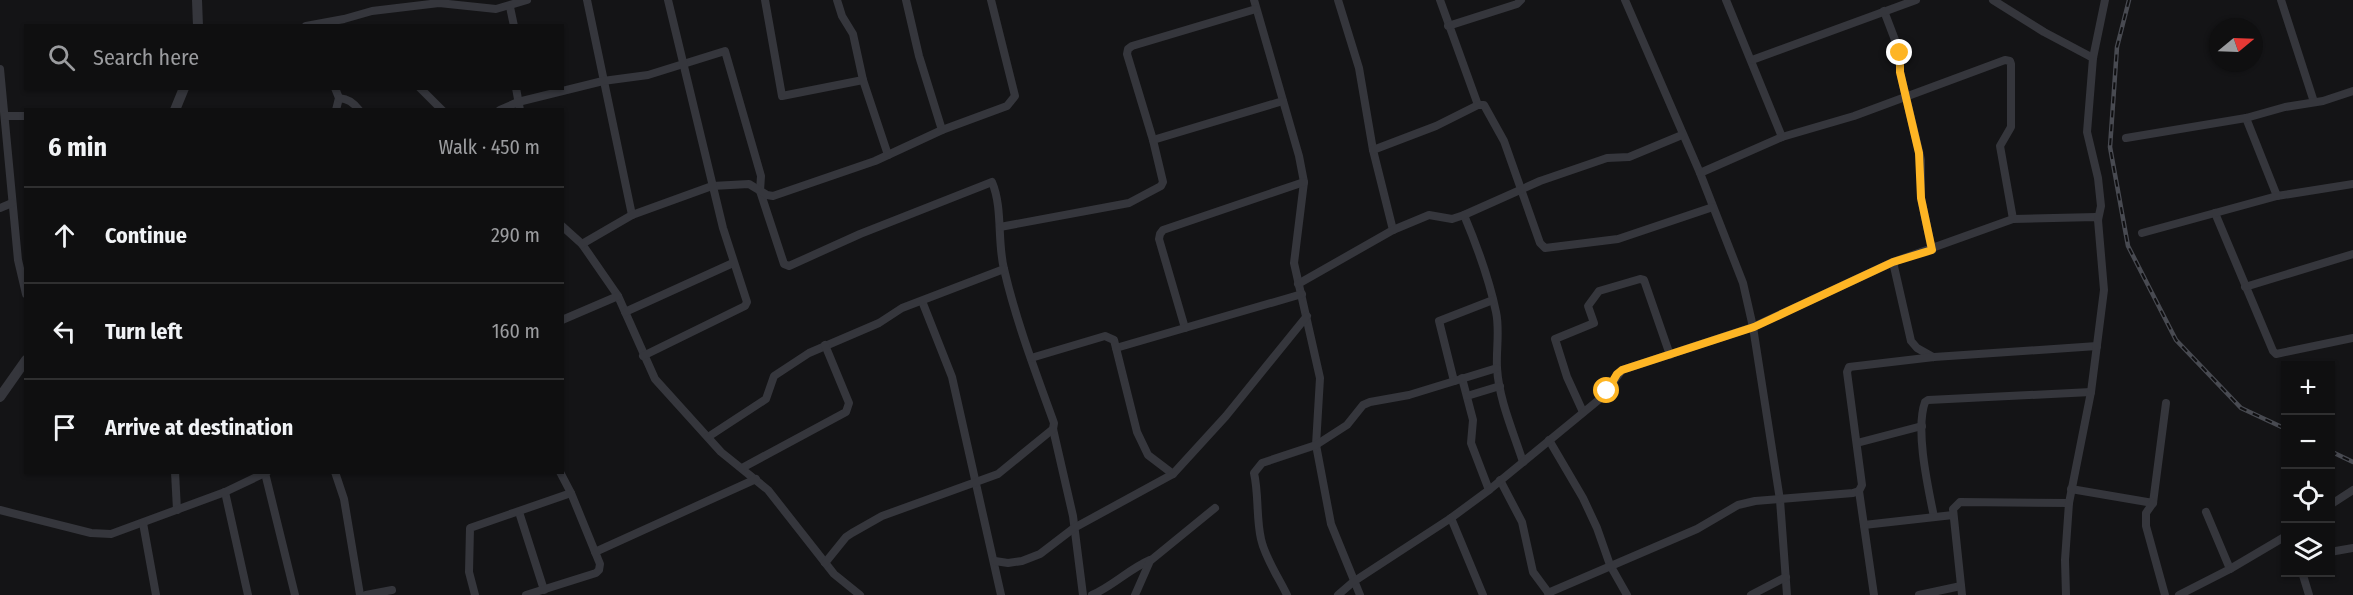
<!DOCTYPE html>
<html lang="en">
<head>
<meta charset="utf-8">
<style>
	:root { --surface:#0f0f10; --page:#181819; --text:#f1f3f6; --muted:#9b9c9f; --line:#2f2f30 }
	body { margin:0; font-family:"Fira Sans Condensed",sans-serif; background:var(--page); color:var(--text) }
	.controls { position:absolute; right:18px; bottom:18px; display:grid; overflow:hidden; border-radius:0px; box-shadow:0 2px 4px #0004 }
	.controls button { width:54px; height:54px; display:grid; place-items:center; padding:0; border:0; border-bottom:2px solid var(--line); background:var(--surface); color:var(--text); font:30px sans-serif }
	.compass { position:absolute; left:2209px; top:18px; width:54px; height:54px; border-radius:50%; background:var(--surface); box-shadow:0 2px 4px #0004; rotate:71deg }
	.stop { position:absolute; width:18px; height:18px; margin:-14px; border:4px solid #feb524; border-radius:50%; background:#fff }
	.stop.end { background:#feb524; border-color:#fff; box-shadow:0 2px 6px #0008 }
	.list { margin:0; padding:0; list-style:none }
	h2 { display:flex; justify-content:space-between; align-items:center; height:78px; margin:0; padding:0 24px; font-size:26px }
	h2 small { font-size:20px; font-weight:400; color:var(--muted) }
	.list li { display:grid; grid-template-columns:39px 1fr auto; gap:18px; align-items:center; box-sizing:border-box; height:96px; padding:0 24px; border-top:2px solid var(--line) }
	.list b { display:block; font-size:22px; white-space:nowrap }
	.list em { font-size:20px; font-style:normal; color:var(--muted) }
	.icon { flex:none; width:33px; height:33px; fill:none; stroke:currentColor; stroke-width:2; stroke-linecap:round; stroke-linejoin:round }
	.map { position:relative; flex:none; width:2353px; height:595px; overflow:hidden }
	.search { position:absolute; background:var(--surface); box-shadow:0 2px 4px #0004; left:24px; top:24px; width:540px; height:66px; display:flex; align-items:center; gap:15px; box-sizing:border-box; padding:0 21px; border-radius:0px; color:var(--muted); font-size:22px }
	.panel { position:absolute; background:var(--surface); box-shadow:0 2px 4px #0004; left:24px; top:108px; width:540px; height:366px; border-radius:0px }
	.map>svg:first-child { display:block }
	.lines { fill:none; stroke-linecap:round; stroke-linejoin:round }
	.minor { stroke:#35363c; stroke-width:8 }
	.tertiary { stroke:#35363c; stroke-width:10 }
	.rail-casing { stroke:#484a51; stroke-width:4.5 }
	.rail { stroke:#0f0f11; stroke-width:2; stroke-dasharray:7; stroke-linecap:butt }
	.route { stroke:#feb524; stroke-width:8 }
</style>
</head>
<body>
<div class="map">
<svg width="2353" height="595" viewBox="0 0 2353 595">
	<rect width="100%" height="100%" fill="#141416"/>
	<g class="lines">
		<g class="minor">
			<path d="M587,0L632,215"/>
			<path d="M765,0L782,96L863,80"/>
			<path d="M837,0L842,16L853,34L863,80L888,155"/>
			<path d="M906,0L919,56L942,130"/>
			<path d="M1254,0L1299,156L1304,182L1294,263L1320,378L1316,445L1331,524L1360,595"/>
			<path d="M1338,0L1359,68L1373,150L1393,230"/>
			<path d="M1440,0L1478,105"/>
			<path d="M1625,0L1700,173L1743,283L1753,327L1780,500L1787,595"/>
			<path d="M1726,0L1782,137"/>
			<path d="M1993,0L2044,32L2093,58"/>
			<path d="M2281,0L2314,102"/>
			<path d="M510,7L514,26"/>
			<path d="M1884,11L1900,53V72L1921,160V198L1932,250"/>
			<path d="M306,26L344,19L372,11L439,3L496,9L527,0"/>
			<path d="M1448,26L1517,4L1521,0"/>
			<path d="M1752,60L1916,0"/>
			<path d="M0,69L18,260L26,294"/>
			<path d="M335,88L339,98L336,110"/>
			<path d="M420,88L442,110"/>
			<path d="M516,88L520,110"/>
			<path d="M339,98C348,99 353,102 359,110"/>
			<path d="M500,110L518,102L603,81L648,75L725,51L761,176L760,191L784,264L789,266L860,234L992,182C1003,208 997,241 1004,269C1016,321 1036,373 1054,423L1053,429L1073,516L1083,595"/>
			<path d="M5,116H26"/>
			<path d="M2246,118L2277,196L2353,184"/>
			<path d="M2126,138L2246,118L2285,107L2323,101L2353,91"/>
			<path d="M1153,140L1283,101"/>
			<path d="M1373,150L1436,126L1478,105H1484L1504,141L1540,243L1545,248L1618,239L1713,207"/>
			<path d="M1700,173L1782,137L1854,116L2005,60L2010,61L2011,64V127L2000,146L2013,219"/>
			<path d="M0,208L12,203"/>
			<path d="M2215,213L2273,351L2276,354L2353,338"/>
			<path d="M1464,215C1477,246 1489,278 1496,312C1500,330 1496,349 1497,368C1499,400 1513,431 1523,462"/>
			<path d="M562,226L582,244L618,296L655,379L721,452L768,490L834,574L860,595"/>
			<path d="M1000,227L1129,203L1161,186L1163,182L1153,140L1127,54L1128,49L1132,46L1256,9"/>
			<path d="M2142,233L2277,196"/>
			<path d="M582,244L632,215L712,186L749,184L767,195L773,196L875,161L942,130L1007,106L1015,96L991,0"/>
			<path d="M1893,262L1911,341L1917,348L1933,357"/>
			<path d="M1298,284L1393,230L1429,215L1452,219L1464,215L1540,181L1607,158L1629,157L1682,135"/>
			<path d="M2245,287L2353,254"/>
			<path d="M922,301L952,377L1001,595"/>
			<path d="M625,312L733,263"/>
			<path d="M562,320L618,296"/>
			<path d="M1185,328L1159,239L1160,234L1163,230L1304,182"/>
			<path d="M1116,348L1302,294"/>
			<path d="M643,356L745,306L747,302L723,228L668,0"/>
			<path d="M1031,358L1105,336L1114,340L1137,432L1148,455L1173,474"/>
			<path d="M1462,378L1473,420L1471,443L1489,490"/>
			<path d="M1454,381L1439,321L1493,300"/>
			<path d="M1467,396L1500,386"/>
			<path d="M1583,412L1567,377L1555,339L1594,323L1588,306L1599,291L1640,279L1644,280L1670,355"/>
			<path d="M708,437L766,399L774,376L809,353L879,323L902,308L1004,269"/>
			<path d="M1549,440L1583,498L1597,528L1610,565L1627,595"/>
			<path d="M1857,443L1922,426"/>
			<path d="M742,468L846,412L849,403L825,345"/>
			<path d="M175,472L177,510"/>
			<path d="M335,472L344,499L360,595"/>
			<path d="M265,473L295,595"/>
			<path d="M1500,480L1522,522L1533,572L1550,595"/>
			<path d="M2071,489L2153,503L2166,403"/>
			<path d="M225,492L248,595"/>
			<path d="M2153,503L2146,513V526L2165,595"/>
			<path d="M2330,505L2353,490"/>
			<path d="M0,510L91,533L111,534L225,492L267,472"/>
			<path d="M519,512L544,590"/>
			<path d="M2206,512L2230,569"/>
			<path d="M1934,517C1928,487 1915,430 1925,402L1928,400L2091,392"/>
			<path d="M1451,518L1483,595"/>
			<path d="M143,523L156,595"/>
			<path d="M1864,525L1953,515"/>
			<path d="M595,552L756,479"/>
			<path d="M2330,552L2353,548"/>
			<path d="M995,561L1008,563L1022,561L1040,554L1074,528L1173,474L1226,416L1307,316"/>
			<path d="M825,563L846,537L852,533L882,516L998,474L1053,429"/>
			<path d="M2302,572L2309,595"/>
			<path d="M1548,593L1697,529L1738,505L1755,501L1853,493L1859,491"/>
			<path d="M366,595L392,590"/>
			<path d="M475,595L469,572L470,528L571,493"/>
			<path d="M526,595L596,573L599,570L600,564L571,493L560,472"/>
			<path d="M1092,595C1113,586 1129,569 1150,560"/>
			<path d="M1135,595L1150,561L1215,508"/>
			<path d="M1287,595C1279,578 1265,558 1261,539C1256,517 1259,495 1254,473L1262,463L1316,445L1347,425L1363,405L1370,402L1409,395L1497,368"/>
			<path d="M1338,595L1353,582L1451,518L1489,490L1601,398L1622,370L1753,327L1893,262L2013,219L2096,217L2098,220"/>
			<path d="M1751,595L1786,577"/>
			<path d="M1874,595L1859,491L1862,485L1847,372L1849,367L1934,357L2097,346"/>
			<path d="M1919,595L1961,586"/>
			<path d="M1962,595L1953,509L1960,502L2069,503"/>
			<path d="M2066,595L2065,560L2069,503L2091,392L2104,290L2098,220L2101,206L2098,178L2087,132L2093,58L2105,0"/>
			<path d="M2179,595L2230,569L2286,536"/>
		</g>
		<g class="tertiary">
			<path d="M197,0L198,26"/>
			<path d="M175,110L184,88"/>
			<path d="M0,397L26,360"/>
		</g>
		<g class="rail-casing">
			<g id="rail">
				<path d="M2129,0L2117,47L2110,147L2128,246L2176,340L2241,408L2286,429"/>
				<path d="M2330,451L2353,462"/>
			</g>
		</g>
		<use href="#rail" class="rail"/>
	</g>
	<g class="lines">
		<path class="route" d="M1607,391L1617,374L1622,370L1754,327L1893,262L1932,250L1921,198L1919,153L1900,72V53"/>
	</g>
</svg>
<div class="controls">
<button>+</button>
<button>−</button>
<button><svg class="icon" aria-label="locate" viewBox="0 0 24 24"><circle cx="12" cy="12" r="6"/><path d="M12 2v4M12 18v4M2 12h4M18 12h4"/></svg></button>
<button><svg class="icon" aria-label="layers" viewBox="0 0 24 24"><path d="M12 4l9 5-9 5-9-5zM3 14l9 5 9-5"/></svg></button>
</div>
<svg class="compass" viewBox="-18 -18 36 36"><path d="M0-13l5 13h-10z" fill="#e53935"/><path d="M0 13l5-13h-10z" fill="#9b9c9f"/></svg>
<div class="stop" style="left:1607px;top:391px"></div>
<div class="stop end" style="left:1900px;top:53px"></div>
<div class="search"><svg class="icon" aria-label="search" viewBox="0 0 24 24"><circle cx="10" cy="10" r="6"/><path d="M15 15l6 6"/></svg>Search here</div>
<section class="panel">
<h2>6 min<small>Walk · 450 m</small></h2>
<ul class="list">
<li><svg class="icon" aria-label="ahead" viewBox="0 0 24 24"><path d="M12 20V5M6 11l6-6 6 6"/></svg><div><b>Continue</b></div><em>290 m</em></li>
<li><svg class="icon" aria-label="left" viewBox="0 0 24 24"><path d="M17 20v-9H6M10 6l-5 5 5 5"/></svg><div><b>Turn left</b></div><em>160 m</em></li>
<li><svg class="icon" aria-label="arrive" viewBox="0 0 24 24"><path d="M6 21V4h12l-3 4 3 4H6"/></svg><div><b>Arrive at destination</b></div></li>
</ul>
</section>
</div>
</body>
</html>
